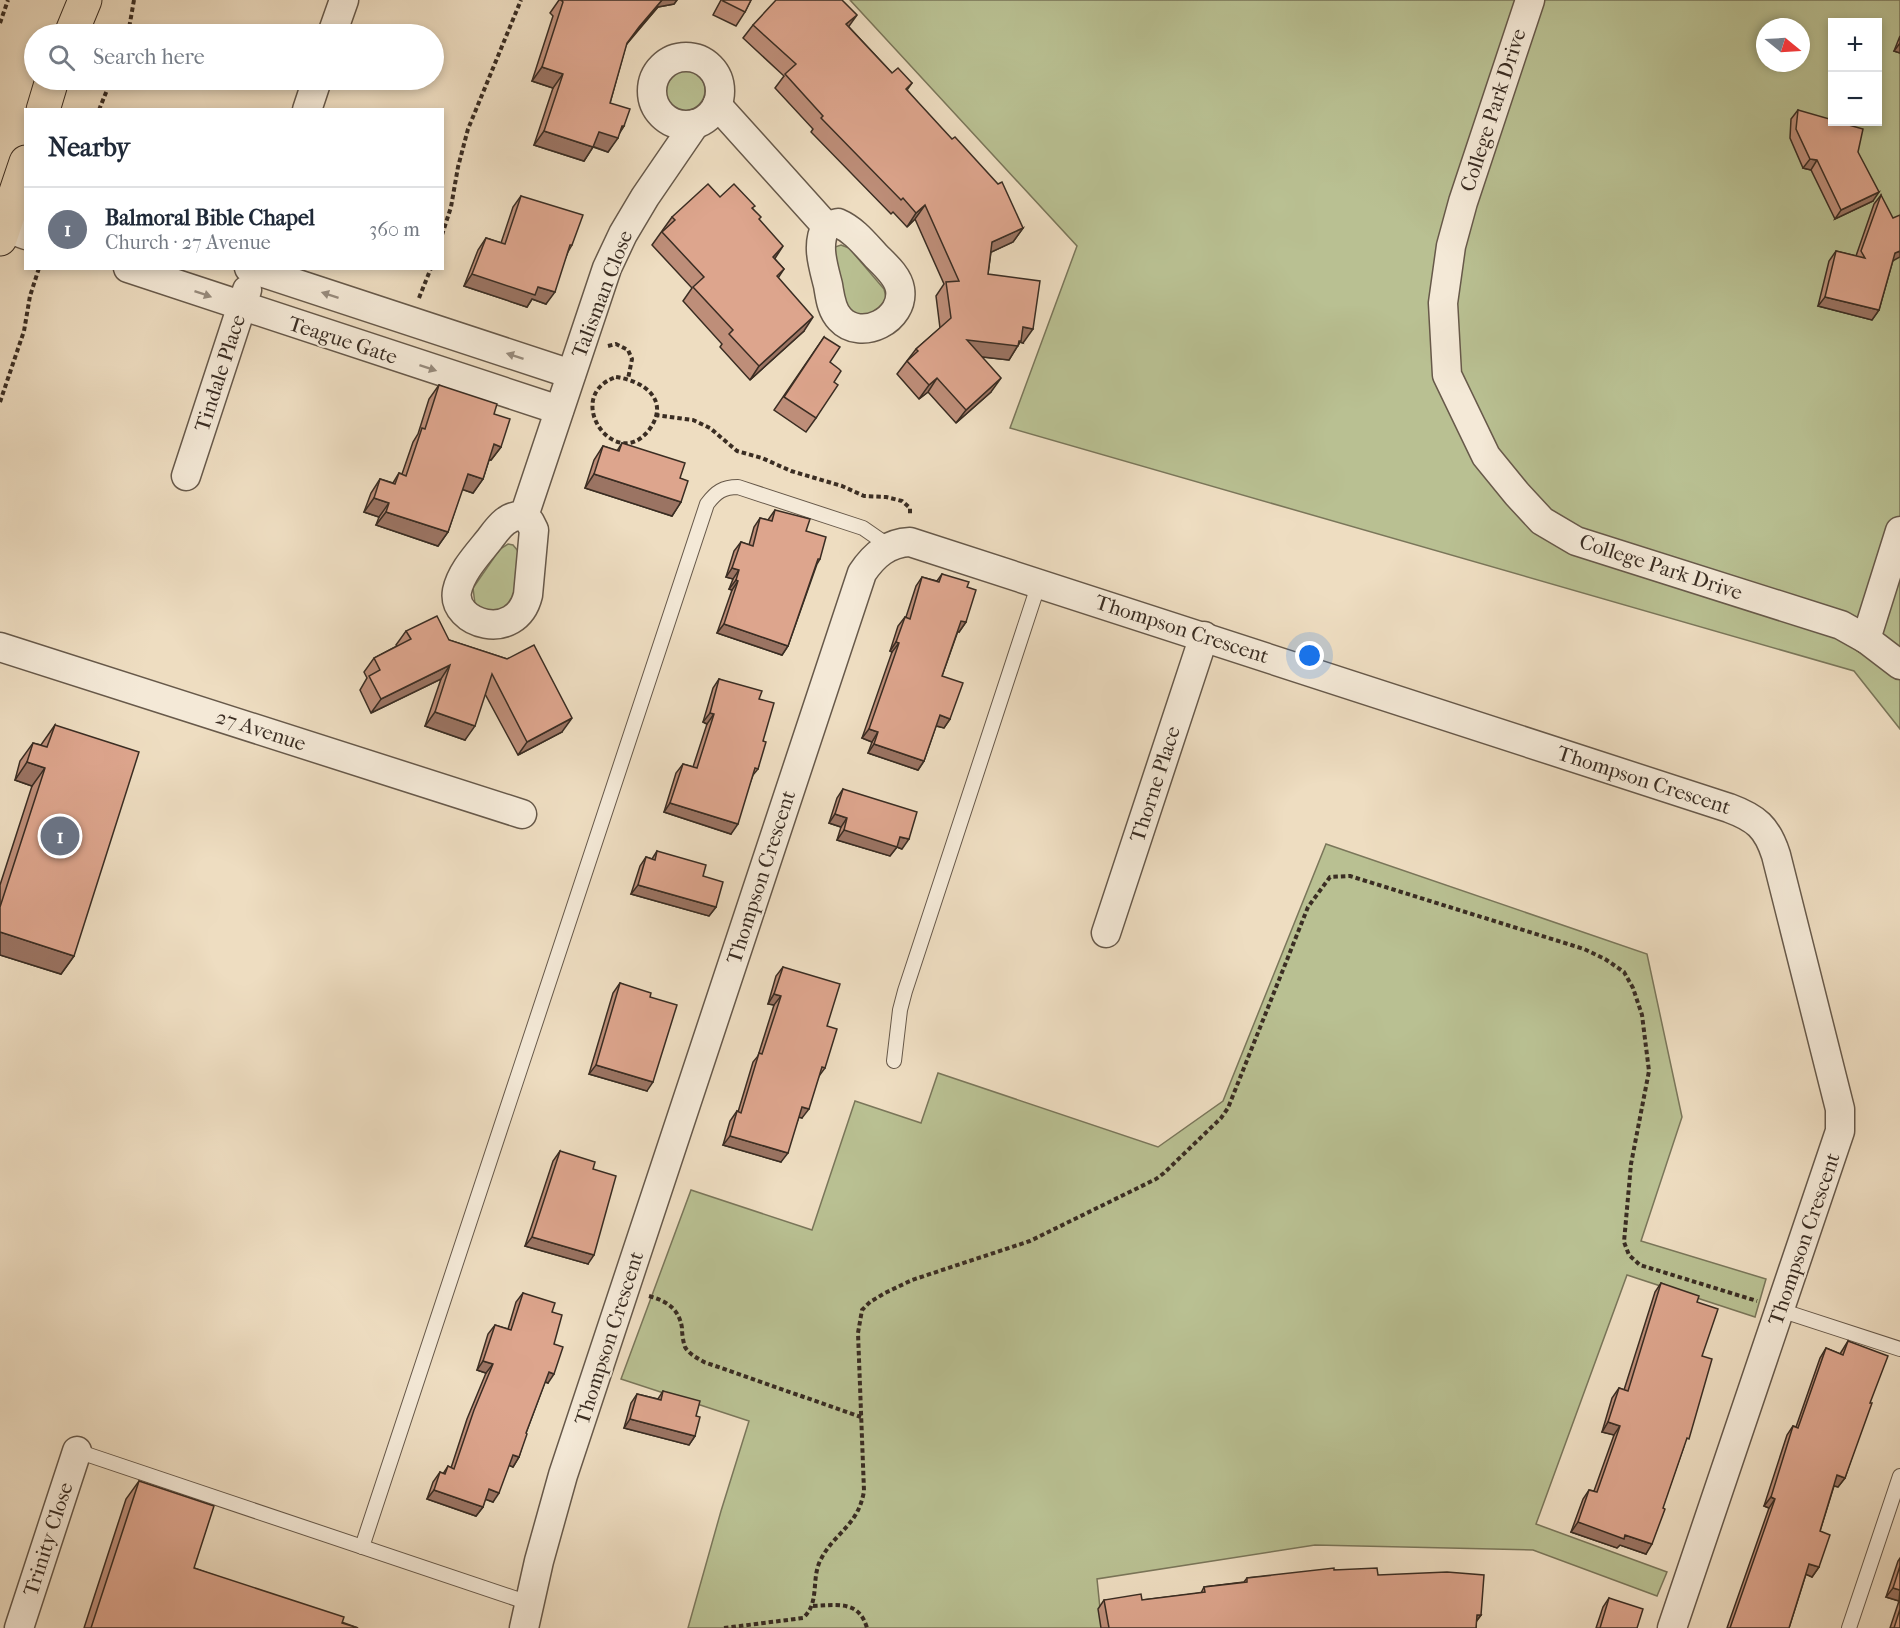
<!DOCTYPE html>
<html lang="en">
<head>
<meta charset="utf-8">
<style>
	:root { --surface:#fff; --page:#f2f2f3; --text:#1f2937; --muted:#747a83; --line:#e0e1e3; --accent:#ea580c }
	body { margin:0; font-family:"IM FELL French Canon",serif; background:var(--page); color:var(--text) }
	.controls { position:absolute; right:18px; top:18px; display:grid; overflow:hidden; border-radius:0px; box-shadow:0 3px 9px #0003 }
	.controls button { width:54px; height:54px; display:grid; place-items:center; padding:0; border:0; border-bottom:2px solid var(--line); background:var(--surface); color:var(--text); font:30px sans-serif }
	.compass { position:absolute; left:1756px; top:18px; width:54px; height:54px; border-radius:50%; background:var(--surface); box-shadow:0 3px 9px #0003; rotate:108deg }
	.you { position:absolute; left:1310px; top:656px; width:21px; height:21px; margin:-15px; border:4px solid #fff; border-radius:50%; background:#1a73e8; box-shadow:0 0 0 9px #1a73e833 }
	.badge { display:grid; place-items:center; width:39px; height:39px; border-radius:50%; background:var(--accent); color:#fff; font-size:20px; font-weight:700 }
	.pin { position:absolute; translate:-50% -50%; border:3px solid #fff; box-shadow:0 2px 6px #0006 }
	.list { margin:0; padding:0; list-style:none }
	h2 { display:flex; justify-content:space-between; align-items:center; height:78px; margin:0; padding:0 24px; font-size:26px }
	h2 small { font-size:20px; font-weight:400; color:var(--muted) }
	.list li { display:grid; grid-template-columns:39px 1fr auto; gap:18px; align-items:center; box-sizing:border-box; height:84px; padding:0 24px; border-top:2px solid var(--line) }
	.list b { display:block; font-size:22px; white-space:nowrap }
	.list p { margin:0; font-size:20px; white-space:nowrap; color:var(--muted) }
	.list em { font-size:20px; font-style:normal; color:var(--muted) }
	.icon { flex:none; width:33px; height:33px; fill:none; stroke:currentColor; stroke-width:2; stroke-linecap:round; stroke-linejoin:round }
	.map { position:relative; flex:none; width:1900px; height:1628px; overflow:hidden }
	.search { position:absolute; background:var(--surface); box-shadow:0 3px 9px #0003; left:24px; top:24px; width:420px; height:66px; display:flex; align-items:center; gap:15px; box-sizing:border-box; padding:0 21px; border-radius:33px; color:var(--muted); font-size:22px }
	.panel { position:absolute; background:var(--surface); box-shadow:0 3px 9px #0003; left:24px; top:108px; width:420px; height:162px; border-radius:0px }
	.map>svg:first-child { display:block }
	.green { fill:#b9c092; stroke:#7a765a; stroke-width:1.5; fill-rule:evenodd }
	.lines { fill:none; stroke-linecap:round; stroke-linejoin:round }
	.lane-casing { stroke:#67594a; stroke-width:16 }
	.street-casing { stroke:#67594a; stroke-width:31 }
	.primary-casing { stroke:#3a2d23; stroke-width:35 }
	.path { stroke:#3a2d23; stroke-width:4; stroke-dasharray:4.5 3; stroke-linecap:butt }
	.lane { stroke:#f4e9d7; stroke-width:14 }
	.street { stroke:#f4e9d7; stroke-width:28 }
	.primary { stroke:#eeddc1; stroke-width:33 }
	.wall { fill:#be8e79; stroke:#3a2d23; stroke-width:1.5 }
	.shaded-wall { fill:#9b7463; stroke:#3a2d23; stroke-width:1.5 }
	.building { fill:#dda58d; stroke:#3a2d23; stroke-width:1.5 }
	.oneway { fill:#978b7d }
	.labels { text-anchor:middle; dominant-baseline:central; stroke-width:4.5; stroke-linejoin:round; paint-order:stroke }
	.street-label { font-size:21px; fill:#3a2d23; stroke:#f4e9d7 }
</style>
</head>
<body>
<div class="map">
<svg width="1900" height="1628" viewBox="0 0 1900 1628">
	<rect width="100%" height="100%" fill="#eeddc1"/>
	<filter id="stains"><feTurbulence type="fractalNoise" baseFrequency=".00333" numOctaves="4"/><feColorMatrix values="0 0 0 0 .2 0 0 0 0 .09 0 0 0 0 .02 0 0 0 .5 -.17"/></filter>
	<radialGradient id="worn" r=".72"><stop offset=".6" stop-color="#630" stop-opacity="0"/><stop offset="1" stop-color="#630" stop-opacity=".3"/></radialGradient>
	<g class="green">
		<path d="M850,0H1900V729L1854,671L1010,428L1077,246ZM1832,22H1878V122H1832ZM1765,27H1801V63H1765Z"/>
		<circle cx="684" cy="90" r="21"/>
		<path d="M841,245L849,248L884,289L886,297L883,305L865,317L853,313L846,306L832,254L835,247Z"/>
		<path d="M508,544L513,545L518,551L515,588L510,606L493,614L475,604L473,588L500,549Z"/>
		<path d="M1326,844L1647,954L1682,1117L1641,1241L1766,1279L1755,1317L1627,1275L1536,1524L1667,1572L1657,1596L1533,1550L1315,1545L1097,1579L1102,1628H688L721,1511L749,1421L621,1379L691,1190L812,1230L855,1101L921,1123L938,1073L1158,1147L1223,1101Z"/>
	</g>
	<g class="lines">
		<g class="lane-casing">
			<g id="lane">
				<path d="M894,1061L900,1010L905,991L1039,583"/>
				<path d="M1780,1310L1900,1349"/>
				<path d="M77,1451L529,1603"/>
				<path d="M362,1547L707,504C716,492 723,487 738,487L863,528L889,546"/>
				<path d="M1849,1628L1900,1476"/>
			</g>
		</g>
		<g class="street-casing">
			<g id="street">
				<path d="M1530,0L1463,202L1451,246L1443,303L1447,375L1486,456L1517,494L1542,521L1576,541L1841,625L1866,639L1900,665"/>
				<path d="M332,34L344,0"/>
				<circle cx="686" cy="91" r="34"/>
				<path d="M717,105L826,226"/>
				<path d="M307,110L317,80"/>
				<path d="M838,223C854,230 864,243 876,256C885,265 898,276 900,289C905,320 861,342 840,319C831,310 830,296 828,285C823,265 816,245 826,226Z"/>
				<path d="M4,227L26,235"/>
				<path d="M128,268L559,410"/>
				<path d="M249,268L571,374"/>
				<path d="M186,476L247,290"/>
				<path d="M524,516L530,522L534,530L528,595C516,644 451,624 457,591C461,572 477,555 489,540C498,528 507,514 524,516L607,268L623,234L645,197L695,124"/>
				<path d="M1866,639L1900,531"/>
				<path d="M0,647L522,814"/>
				<path d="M1106,933L1204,636"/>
				<path d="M19,1628L77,1451"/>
				<path d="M524,1628L539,1561L563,1475L862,573C874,555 888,543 910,542L1729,808C1756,818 1767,827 1776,855L1840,1109V1131L1672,1628"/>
			</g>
		</g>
		<g class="primary-casing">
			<g id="primary">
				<path d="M71,34L85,0"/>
				<path d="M43,110L52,80"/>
				<path d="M0,239L26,162"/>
			</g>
		</g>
		<g class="path">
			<path d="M0,23L8,0"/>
			<path d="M128,34L134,0"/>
			<path d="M99,110L111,80"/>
			<path d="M442,235L451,207L458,167L468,129L521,0"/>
			<path d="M419,298L431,268"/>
			<path d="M608,346L616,344L628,350L632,359L628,379"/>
			<path d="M616,377C644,381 671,400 649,430C615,474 561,396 616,377Z"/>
			<path d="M0,402L24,331L30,296L39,268"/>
			<path d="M655,415L693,420L710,428L737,451L762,458L791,471L842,486L864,496L886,497L902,501L910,508V516"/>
			<path d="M649,1296C666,1301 679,1308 682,1328C682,1334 683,1341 685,1347C689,1354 697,1358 704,1362L861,1417"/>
			<path d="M813,1606C837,1605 859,1600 867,1628"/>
			<path d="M724,1628L803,1618C820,1603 811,1580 820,1561C834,1532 858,1527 864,1491L858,1333L862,1310L870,1302L885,1293L912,1280L1030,1241L1156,1179L1164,1173L1221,1118L1228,1108L1308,907L1330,877L1350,876L1584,949L1605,959L1624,972L1633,988L1642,1015L1649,1071L1631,1164L1624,1242L1629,1255L1640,1265L1757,1301"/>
		</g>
		<use href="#lane" class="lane"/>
		<use href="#street" class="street"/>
		<use href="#primary" class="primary"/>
	</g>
	<g class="wall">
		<path d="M559,0H677L674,4L658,7L626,45L610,103L624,126L608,152L593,147L584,161L534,145L553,88L532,81L553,16L550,13Z"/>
		<path d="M721,0H751L745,12L736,26L713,15Z"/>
		<path d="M753,25L849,27L892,73L912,83L907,90L1023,228L1013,242L991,252L988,274L1023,343L1020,342L1009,360L982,357L991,392L956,423L928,392L919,399L897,374L916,349L940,328L936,296L944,284L915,219L907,227L893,212L891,214L811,132L813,129L775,88L784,76L743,38Z"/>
		<path d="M1900,36V53L1894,51Z"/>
		<path d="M1798,110L1873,201L1835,219L1811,170L1803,168L1790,138L1791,119Z"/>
		<path d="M1881,195L1893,260L1879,310L1872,320L1818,306L1829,261L1836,251L1856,256L1874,204Z"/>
		<path d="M521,196L572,245L568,252L546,304L532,299L527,307L464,286L478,250L486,238L501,243L513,207Z"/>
		<path d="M753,209L759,220L775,259L784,269L778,278L804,331L750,380L720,347L722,344L683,301L692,288L652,245L672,217Z"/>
		<path d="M824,337L834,382L816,418L806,432L774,410Z"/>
		<path d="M439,385L494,414L501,447L491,460H489L483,479L473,493L462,489L448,532L438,546L376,525L379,517L364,512L371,493L380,479L393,483L399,473L402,474L413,442L418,434L429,399Z"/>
		<path d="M622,443L680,478L681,502L672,516L585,488L594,460L603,446L617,451Z"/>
		<path d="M775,510L806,531L820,559L817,564L788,646L782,655L717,633L732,590L729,589L733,579L726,577L734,551L741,542L749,545L754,527L760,518L768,520Z"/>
		<path d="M942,574L967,587L966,622L959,632L958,631L942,676L950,719L944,728L936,726L924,761L918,770L868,753L872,742L862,738L892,652L890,651L898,626L905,617H906L916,586L922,577L937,581Z"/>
		<path d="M406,631L449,640L507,659L562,732L518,755L485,694L465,740L425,726L441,679L371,713L360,690L367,678L364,672L374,658L397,646L396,645Z"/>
		<path d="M719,679L759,699L763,741L758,769L753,775L731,834L664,812L676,773L683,764L693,767L707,724L703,722L713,688Z"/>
		<path d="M55,725L74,956L61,974L0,955V885L32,786L15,780L20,761L33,743L41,745Z"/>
		<path d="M843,789L902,849L897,847L890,856L837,840L841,827L829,823L837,798Z"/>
		<path d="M657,851L716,907L709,916L631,894L640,866L646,857L652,859Z"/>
		<path d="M783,967L827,1026L825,1068L819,1076L802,1118L799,1117L781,1162L723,1145L730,1121L737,1111L738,1112L753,1062L758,1056L774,1005L768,1004L776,976Z"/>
		<path d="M620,983L650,997L647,1091L589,1074L613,993Z"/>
		<path d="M560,1151L588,1264L525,1246L553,1161Z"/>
		<path d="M1661,1283L1697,1302L1702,1356L1684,1446L1646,1554L1620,1545L1617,1548L1571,1532L1583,1499L1589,1490L1594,1491L1614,1435L1602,1432L1612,1398L1619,1388L1624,1390L1655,1292Z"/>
		<path d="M523,1293L552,1312L554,1344L548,1383L545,1382L526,1433L519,1457L513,1467L509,1465L493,1502L485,1499L483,1507L476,1516L427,1499L433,1482L440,1472L443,1474L448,1466L451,1468L467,1419L486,1373L477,1370L488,1334L495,1325L508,1329L516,1302Z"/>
		<path d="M1848,1341L1870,1403L1845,1478L1838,1487L1834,1486L1820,1531L1819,1567L1812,1577L1806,1574L1789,1628H1727L1769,1508L1764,1506L1787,1435L1793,1426L1796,1427L1820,1358L1826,1348L1840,1354Z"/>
		<path d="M663,1391L696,1416L695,1436L689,1445L624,1428L631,1403L637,1394L658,1399Z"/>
		<path d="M139,1481L194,1568L358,1628H84L126,1499Z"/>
		<path d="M1900,1558V1628H1890L1899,1601L1886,1597L1898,1561Z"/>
		<path d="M1334,1570L1378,1575L1481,1615L1476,1622V1628H1101L1098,1609L1104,1600H1142L1201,1593L1204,1587L1244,1582L1247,1578Z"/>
		<path d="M1609,1598L1637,1628H1596L1603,1607Z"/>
	</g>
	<g class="shaded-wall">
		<path d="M662,0H677L674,4L658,7L629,40L617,57L639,27Z"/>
		<path d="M857,15L847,29L846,24Z"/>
		<path d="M1900,43V53L1894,51Z"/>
		<path d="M542,67L563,74L553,88L532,81Z"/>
		<path d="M622,126H624L616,137L618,138L608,152L589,145L599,132Z"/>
		<path d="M544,131L593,147L584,161L534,145Z"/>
		<path d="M1810,159L1817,160L1811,170L1803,168Z"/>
		<path d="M1879,192L1873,201L1835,219L1841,210Z"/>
		<path d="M925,205L915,219L907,227L916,213Z"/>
		<path d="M1023,228L1013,242L983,256L992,242Z"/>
		<path d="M783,246L774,260L773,257Z"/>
		<path d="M1900,251V257L1889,263L1895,253Z"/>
		<path d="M472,274L538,287L555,292L546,304L532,299L527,307L464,286Z"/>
		<path d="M1825,297L1879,310L1872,320L1818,306Z"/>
		<path d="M813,317L804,331L750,380L759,366Z"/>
		<path d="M1023,327L1033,329L1023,343L1020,342L1009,360L957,354L967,340Z"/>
		<path d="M937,378L928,392L919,399L929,385Z"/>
		<path d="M1001,378L991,392L956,423L966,410Z"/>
		<path d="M494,444L501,447L491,460L485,458Z"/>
		<path d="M468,474L483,479L473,493L458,488Z"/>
		<path d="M594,474L681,502L672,516L585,488Z"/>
		<path d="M374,498L389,503L379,517L364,512Z"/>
		<path d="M386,512L448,532L438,546L376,525Z"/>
		<path d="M732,568L739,570L733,579L726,577Z"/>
		<path d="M736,580L738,581L732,590L729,589Z"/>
		<path d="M961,621L966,622L959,632L955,630Z"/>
		<path d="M724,624L788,646L782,655L717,633Z"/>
		<path d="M896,642L899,643L892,652L890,651Z"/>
		<path d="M450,665L441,679L371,713L381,699Z"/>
		<path d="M435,712L475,726L465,740L425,726Z"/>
		<path d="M710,713L714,714L707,724L703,722Z"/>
		<path d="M940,715L950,719L944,728L933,725Z"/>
		<path d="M572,718L562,732L518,755L527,742Z"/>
		<path d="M869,729L878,732L872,742L862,738Z"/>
		<path d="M874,744L924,761L918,770L868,753Z"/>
		<path d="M27,762L45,768L32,786L15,780Z"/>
		<path d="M670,803L738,824L731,834L664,812Z"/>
		<path d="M835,814L847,818L841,827L829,823Z"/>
		<path d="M844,830L900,837L909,839L902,849L897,847L890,856L837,840Z"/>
		<path d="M638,885L716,907L709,916L631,894Z"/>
		<path d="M0,932L74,956L61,974L0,955Z"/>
		<path d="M774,994L781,996L774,1005L768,1004Z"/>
		<path d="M596,1065L653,1082L647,1091L589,1074Z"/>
		<path d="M802,1107L809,1109L802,1118L795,1116Z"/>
		<path d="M730,1136L788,1153L781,1162L723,1145Z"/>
		<path d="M532,1237L594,1255L588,1264L525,1246Z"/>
		<path d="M483,1361L493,1364L486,1373L477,1370Z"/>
		<path d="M549,1372L554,1374L548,1383L543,1381Z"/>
		<path d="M630,1419L695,1436L689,1445L624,1428Z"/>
		<path d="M1608,1422L1620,1426L1614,1435L1602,1432Z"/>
		<path d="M513,1455L519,1457L513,1467L506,1464Z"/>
		<path d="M1837,1475L1845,1478L1838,1487L1831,1485Z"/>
		<path d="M489,1489L499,1493L493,1502L482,1498Z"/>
		<path d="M434,1490L483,1507L476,1516L427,1499Z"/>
		<path d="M1771,1497L1775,1499L1769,1508L1764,1506Z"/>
		<path d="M1578,1522L1625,1535L1652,1544L1646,1554L1620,1545L1617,1548L1571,1532Z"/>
		<path d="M1809,1564L1819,1567L1812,1577L1803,1573Z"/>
		<path d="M1893,1588L1900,1590L1899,1601L1886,1597Z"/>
		<path d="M1477,1615H1481L1474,1624Z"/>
	</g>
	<g class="building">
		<path d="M561,0H662L639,27L627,43L610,103L630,109L624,126H622L618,138L599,132L593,147L544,131L563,74L542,67L563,2Z"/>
		<path d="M724,0H751L745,12L723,1Z"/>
		<path d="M776,0H842L857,15L846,24L892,73L898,68L912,83L906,89L952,139L955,137L998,184L1002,182L1023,228L992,242L988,274L1040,281L1033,329L1023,327L1021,341H1019L1018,346L967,340L1001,378L966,410L937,378L929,385L907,361L918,351L916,349L951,318L946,282L959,281L925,205L916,213L903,198L901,200L821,118L823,116L785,74L796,64L753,25Z"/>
		<path d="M1798,110L1833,120V122H1838L1863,129L1858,152L1879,192L1841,210L1817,160L1810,159L1796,129Z"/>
		<path d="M708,184L720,197L734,184L755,206L752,208L761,217L759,219L783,246L773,257L784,269L777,276L813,317L759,366L729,334L733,330L693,287L704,277L662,232L675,220L672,217Z"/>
		<path d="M1881,195L1893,218L1900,215V251L1895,253L1879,310L1825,297L1836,251L1865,258L1861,251Z"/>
		<path d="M521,196L583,215L572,245H570L555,292L538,287L535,295L472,274L486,238L505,244Z"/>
		<path d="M824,337L840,347L830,362L839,369L841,371L834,382L838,385L816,418L784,397Z"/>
		<path d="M439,385L497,404L494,414L510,419L501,447L494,444L483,479L468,474L448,532L386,512L389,503L374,498L380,479L395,484L399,473L406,476L422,428L425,429Z"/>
		<path d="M622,443L685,463L680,478L688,481L681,502L594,474L603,446L619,451Z"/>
		<path d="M775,510L810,519L806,531L826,537L820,559H818L788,646L724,624L738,581L736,580L739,570L732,568L741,542L753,546L760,518L772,521Z"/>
		<path d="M942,574L969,582L967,587L976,590L966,622L961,621L942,676L963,683L950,719L940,715L924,761L874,744L878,732L869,729L899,643L896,642L905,617L910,619L922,577L939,582Z"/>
		<path d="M437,616L449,640L507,659L534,645L572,718L527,742L492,674L475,726L435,712L450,665L381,699L369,676L380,670L374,658L411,639L406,631Z"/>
		<path d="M719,679L762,691L759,699L774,703L763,741L766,742L758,769L755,768L738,824L670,803L683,764L697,768L714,714L710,713Z"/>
		<path d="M55,725L139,752L74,956L0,932V907L45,768L27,762L33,743L47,747Z"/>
		<path d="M843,789L917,812L909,839L900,837L897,847L844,830L847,818L835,814Z"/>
		<path d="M657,851L706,865L703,876L723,882L716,907L638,885L646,857L655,860Z"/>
		<path d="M783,967L840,984L827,1026L837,1029L825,1068L822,1067L809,1109L802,1107L788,1153L730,1136L737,1111L741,1113L759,1053L762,1054L781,996L774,994Z"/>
		<path d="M620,983L651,993L650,997L677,1005L653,1082L596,1065Z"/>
		<path d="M560,1151L595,1162L593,1169L616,1176L594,1255L532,1237Z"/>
		<path d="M1661,1283L1699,1296L1697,1302L1718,1309L1702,1356L1712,1359L1689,1439L1687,1438L1663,1508L1665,1509L1652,1544L1625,1535L1624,1539L1578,1522L1589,1490L1597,1492L1620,1426L1608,1422L1619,1388L1628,1391Z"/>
		<path d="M523,1293L555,1303L552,1312L562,1315L554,1344L563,1347L554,1374L549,1372L526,1433L527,1434L519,1457L513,1455L499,1493L489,1489L483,1507L434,1490L440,1472L445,1474L448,1466L454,1469L474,1410L493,1364L483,1361L495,1325L511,1330Z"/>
		<path d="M1848,1341L1888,1356L1870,1403H1872L1845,1478L1837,1475L1820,1531L1830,1535L1819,1567L1809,1564L1789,1628H1730L1775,1499L1771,1497L1793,1426L1798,1428L1826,1348L1843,1355Z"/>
		<path d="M663,1391L700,1401L696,1416L700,1417L695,1436L630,1419L637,1394L661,1400Z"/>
		<path d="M139,1481L214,1506L194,1568L344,1617L342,1623L358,1628H91Z"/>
		<path d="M1900,1566V1590L1893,1588Z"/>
		<path d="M1334,1568V1570L1377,1568L1378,1575L1447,1572L1484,1575L1481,1615H1477L1476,1628H1109L1104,1600L1141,1594L1142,1600L1205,1592L1204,1587L1247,1582V1578Z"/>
		<path d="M1609,1598L1643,1609L1637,1628H1600Z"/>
		<path d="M1900,1609V1628H1894Z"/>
	</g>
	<defs><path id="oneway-solid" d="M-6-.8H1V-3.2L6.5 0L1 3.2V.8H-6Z" transform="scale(1.5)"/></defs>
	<g class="oneway">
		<use href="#oneway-solid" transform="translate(203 294) rotate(19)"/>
		<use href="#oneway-solid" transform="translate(330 295) rotate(-162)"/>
		<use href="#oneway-solid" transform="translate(515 356) rotate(-162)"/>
		<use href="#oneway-solid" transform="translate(428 368) rotate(18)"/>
	</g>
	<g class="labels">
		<g class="street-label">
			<text transform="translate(1493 110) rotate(-72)">College Park Drive</text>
			<text transform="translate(602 294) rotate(-69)">Talisman Close</text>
			<text transform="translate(343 340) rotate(18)">Teague Gate</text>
			<text transform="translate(220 373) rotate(-72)">Tindale Place</text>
			<text transform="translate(1661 567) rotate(18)">College Park Drive</text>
			<text transform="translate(1182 629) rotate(18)">Thompson Crescent</text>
			<text transform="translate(261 730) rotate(18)">27 Avenue</text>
			<text transform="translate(1644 780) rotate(18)">Thompson Crescent</text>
			<text transform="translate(1155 784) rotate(-72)">Thorne Place</text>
			<text transform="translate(761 877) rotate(-72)">Thompson Crescent</text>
			<text transform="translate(1804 1239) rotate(-71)">Thompson Crescent</text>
			<text transform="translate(609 1338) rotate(-72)">Thompson Crescent</text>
			<text transform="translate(48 1539) rotate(-72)">Trinity Close</text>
		</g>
	</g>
	<rect width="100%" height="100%" filter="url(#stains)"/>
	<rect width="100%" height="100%" fill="url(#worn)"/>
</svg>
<div class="controls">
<button>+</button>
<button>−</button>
</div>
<svg class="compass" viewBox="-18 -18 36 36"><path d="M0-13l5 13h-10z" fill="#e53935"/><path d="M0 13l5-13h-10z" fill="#747a83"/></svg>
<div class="you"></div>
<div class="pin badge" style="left:60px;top:836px;background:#6b7280">1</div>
<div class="search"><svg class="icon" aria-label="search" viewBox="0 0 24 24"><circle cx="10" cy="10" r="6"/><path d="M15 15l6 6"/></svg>Search here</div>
<section class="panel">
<h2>Nearby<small></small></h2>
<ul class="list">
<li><span class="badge" style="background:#6b7280">1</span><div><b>Balmoral Bible Chapel</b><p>Church · 27 Avenue</p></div><em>360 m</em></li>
</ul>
</section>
</div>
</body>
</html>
